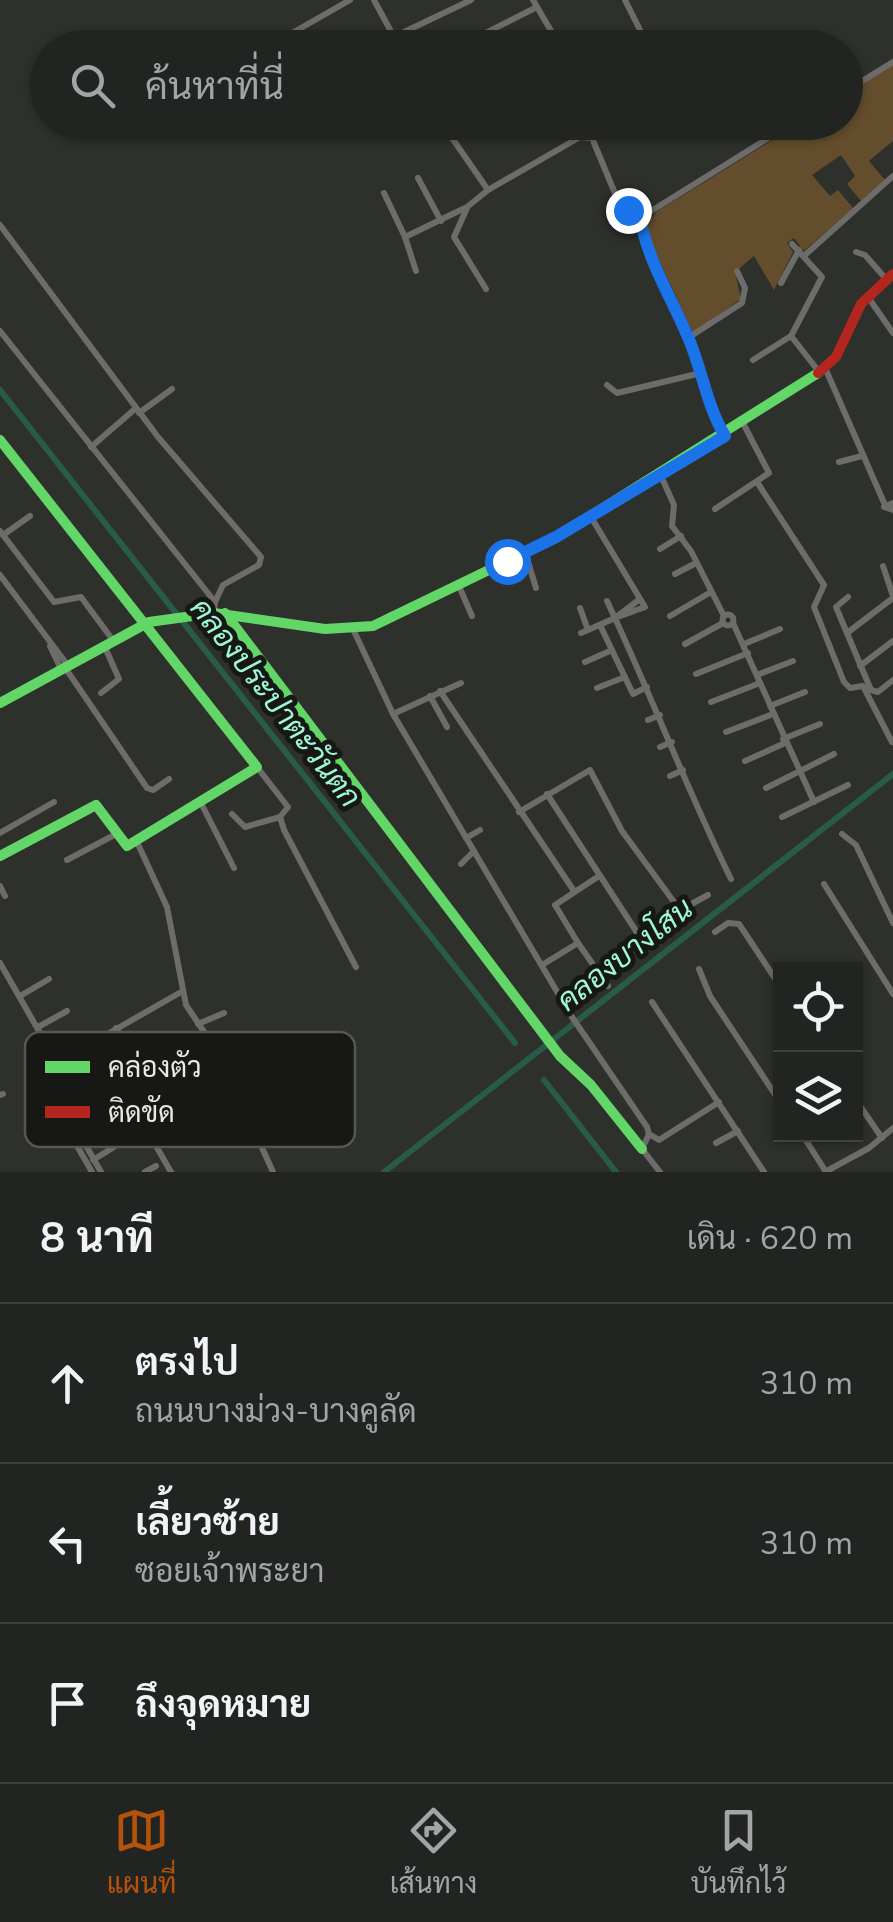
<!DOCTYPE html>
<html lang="th">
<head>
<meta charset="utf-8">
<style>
	:root { --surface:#222421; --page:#2e302e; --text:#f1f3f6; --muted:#a2a4a5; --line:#3f413f; --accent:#b45309 }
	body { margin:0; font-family:"Nunito Sans",Sarabun,sans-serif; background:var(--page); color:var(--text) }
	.controls { position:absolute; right:30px; bottom:30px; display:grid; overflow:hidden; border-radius:0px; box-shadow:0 2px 8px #0004 }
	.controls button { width:90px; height:90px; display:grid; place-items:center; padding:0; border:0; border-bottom:2px solid var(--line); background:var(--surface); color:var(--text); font:50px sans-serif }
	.stop { position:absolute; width:30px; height:30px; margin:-22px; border:8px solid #1a73e8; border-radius:50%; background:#fff }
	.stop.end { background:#1a73e8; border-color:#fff; box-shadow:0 2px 10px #0008 }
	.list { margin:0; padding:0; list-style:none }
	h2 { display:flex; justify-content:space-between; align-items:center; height:130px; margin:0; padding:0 40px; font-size:42px }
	h2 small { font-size:32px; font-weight:400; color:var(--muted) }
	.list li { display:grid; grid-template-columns:65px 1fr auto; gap:30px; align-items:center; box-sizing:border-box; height:160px; padding:0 40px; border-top:2px solid var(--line) }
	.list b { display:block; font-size:38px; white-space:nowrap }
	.list p { margin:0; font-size:32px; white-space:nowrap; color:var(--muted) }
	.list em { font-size:32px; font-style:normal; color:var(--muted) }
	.icon { flex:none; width:55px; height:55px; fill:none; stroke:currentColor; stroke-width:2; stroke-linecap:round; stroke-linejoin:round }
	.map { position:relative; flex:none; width:893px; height:1172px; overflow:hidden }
	.search { position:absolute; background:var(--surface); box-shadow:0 2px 8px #0004; left:30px; right:30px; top:30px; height:110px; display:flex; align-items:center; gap:25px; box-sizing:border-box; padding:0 35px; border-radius:55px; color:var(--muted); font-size:38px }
	.sheet { height:610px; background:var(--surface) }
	nav { display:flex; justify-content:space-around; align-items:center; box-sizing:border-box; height:140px; border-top:2px solid var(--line); background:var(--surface); font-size:28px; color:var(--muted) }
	nav a { display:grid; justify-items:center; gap:5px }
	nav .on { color:var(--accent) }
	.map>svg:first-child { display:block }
	.green { fill:#634d2d }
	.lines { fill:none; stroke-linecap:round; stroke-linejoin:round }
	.canal { stroke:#285c49; stroke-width:6 }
	.street { stroke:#6d6c6b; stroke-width:6 }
	.fast { stroke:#63d668; stroke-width:10 }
	.jam { stroke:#b3261e; stroke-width:10 }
	.route { stroke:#1a73e8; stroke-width:12 }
	.labels { text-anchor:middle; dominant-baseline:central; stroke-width:10; stroke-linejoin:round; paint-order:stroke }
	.water-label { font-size:30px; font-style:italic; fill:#9ff8d5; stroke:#171816 }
	.key { fill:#171816; stroke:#555754; stroke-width:2.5 }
	.key-label { font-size:28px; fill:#e7e9e5 }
</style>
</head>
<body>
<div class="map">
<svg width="893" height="1172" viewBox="0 0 893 1172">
	<rect width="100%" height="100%" fill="#2e302c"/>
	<path class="green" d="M893,65V141L869,161L885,180L861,201L847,184L855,176L841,155L812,175L830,196L838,190L853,208L804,251L794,238L787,243L793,252L774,290L754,256L735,272L741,299L693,333L650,241L647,224L656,212L800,123L846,122V94Z"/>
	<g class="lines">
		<g class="canal">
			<path d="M0,390L515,1043"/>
			<path d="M544,1080L616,1172"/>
			<path d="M384,1172L893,774"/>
		</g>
		<g class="street">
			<path d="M374,0L400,48"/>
			<path d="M533,0L561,48"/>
			<path d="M625,0L641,32"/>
			<path d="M402,33L471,0"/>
			<path d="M266,48L350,0"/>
			<path d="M456,48L537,7"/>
			<path d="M537,48L556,38"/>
			<path d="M846,91L893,62"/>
			<path d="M441,122L488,190L580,137L592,138L619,203L640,218C648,262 673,299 689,341C703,373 706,405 725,435"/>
			<path d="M418,178L441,221"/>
			<path d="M384,193L405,237L467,207L488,190"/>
			<path d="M467,208L454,237L486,289"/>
			<path d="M640,218L794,122"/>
			<path d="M0,225L158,437L261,557L259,565L223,585L215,602"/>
			<path d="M405,237L416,271"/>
			<path d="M792,244L822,277L791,336L820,373"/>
			<path d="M856,252L865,255L887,280"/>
			<path d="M805,255L893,176"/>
			<path d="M781,283L799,250"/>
			<path d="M868,297L893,333"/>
			<path d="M0,331L215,602L214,613"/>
			<path d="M688,338L742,303L745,288L737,271"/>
			<path d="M753,360L791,336"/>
			<path d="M826,370L885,505"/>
			<path d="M607,385L617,393L701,373"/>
			<path d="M139,413L172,389"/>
			<path d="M91,447L135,409"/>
			<path d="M839,462L862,456"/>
			<path d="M661,476L674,505L672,526L691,551L724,616"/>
			<path d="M757,482L824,585L814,607L844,682L850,688L863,686L892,742"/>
			<path d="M893,503L884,507L893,510"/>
			<path d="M715,509L769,473L744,425"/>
			<path d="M591,517C609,547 627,577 645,607L615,618L640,599"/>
			<path d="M0,531L54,602L81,597L112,639"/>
			<path d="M3,535L30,516"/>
			<path d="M660,549L681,536"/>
			<path d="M525,552L536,588"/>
			<path d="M883,566L893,596"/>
			<path d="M675,574L696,563"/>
			<path d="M0,575L66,663"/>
			<path d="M458,584L472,616"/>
			<path d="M848,597L836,607L871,690L878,692L893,680"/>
			<path d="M607,601C651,694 686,788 731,879"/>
			<path d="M580,608L588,630"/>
			<circle cx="728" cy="620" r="5.5"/>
			<path d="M670,616L711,592"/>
			<path d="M733,623L814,802"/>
			<path d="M600,625L633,694L647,687"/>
			<path d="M353,629L393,714L572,1017L647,1127L649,1134L642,1149L660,1172"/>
			<path d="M581,633L615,618"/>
			<path d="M847,633L893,598"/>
			<path d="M685,644L723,623"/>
			<path d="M744,644L780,629"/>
			<path d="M50,646L60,667"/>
			<path d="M585,662L612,650"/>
			<path d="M64,666L147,788L153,790L169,779"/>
			<path d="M860,666L893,641"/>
			<path d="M696,674L748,653"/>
			<path d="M757,675L793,661"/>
			<path d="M597,688L625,677"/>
			<path d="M440,691L574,891"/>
			<path d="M101,693L119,679L104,645"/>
			<path d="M430,696L447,727"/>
			<path d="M711,702L760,683"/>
			<path d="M770,706L805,692"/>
			<path d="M393,714L461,683"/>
			<path d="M648,720L660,715"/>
			<path d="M726,732L773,714"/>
			<path d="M783,739L820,724"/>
			<path d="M660,747L672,742"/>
			<path d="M745,761L785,743"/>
			<path d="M257,767L288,807L280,817L284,830L356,967"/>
			<path d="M670,776L683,770"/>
			<path d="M766,788L834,754"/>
			<path d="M547,794L638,934"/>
			<path d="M201,803L234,868"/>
			<path d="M519,812L590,770L622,831L677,906L684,908L708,895"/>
			<path d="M232,814L245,827L280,817"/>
			<path d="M782,817L848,785"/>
			<path d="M0,833L54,802"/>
			<path d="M842,834L856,845L893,923"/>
			<path d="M466,838L480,830"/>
			<path d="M137,842L167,907L186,1005L221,1057L273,1172"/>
			<path d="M67,860L118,833"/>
			<path d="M461,864L474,851"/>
			<path d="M824,884L893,994"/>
			<path d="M0,886L5,896"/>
			<path d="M715,932L728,923L739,924L780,986"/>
			<path d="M578,943L555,905L599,876"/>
			<path d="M0,963L48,1047L61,1102L101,1172"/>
			<path d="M542,965L578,943L608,986"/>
			<path d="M699,969L710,996L780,1102"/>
			<path d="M20,996L49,979"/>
			<path d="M652,1002L764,1172"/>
			<path d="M198,1024L224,1013"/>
			<path d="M38,1027L67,1011"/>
			<path d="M116,1028L156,1096L175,1119L173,1127L151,1136"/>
			<path d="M95,1040L171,1172"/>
			<path d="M49,1048L62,1069L58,1079"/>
			<path d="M0,1095L3,1094"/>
			<path d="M856,1100L882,1138"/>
			<path d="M75,1129L119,1103"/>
			<path d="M649,1134L659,1140L719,1102"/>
			<path d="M802,1134L826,1172"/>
			<path d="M716,1143L738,1131"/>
			<path d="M93,1160L135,1134"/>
			<path d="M92,1172L49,1097L43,1071L181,992"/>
			<path d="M145,1172L156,1166"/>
			<path d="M825,1172L869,1148L893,1128"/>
		</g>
		<g class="fast">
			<path d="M0,440L257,767L127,846L96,805L0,856"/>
			<path d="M225,613L560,1056L591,1085L642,1149"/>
			<path d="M0,703L149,622L214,613L325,629L373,626L557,537L818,373"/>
		</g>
		<path class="jam" d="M818,373L836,357L861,304L893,274"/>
	</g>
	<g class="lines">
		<path class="route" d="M507,561L556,537L725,436C707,406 703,374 690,342C673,300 648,262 640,218L628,210"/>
	</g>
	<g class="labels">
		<g class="water-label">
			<text transform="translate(275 703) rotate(52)">คลองประปาตะวันตก</text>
			<text transform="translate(625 955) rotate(-38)">คลองบางโสน</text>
		</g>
	</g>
	<rect x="25" y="1032" width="330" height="115" rx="15" class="key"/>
	<rect x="45" y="1061" width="45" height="12" fill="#63d668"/>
	<rect x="45" y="1106" width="45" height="12" fill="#b3261e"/>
	<g class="key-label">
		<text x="108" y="1077">คล่องตัว</text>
		<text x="108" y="1122">ติดขัด</text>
	</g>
</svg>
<div class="controls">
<button><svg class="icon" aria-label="locate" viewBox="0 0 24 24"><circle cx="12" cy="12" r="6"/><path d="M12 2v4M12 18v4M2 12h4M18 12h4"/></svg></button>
<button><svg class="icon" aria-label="layers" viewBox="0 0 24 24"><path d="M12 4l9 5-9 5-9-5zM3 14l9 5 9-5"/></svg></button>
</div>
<div class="stop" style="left:507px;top:561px"></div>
<div class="stop end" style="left:628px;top:210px"></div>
<div class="search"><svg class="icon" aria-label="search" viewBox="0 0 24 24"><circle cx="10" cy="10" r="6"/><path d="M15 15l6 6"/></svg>ค้นหาที่นี่</div>
</div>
<section class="sheet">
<h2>8 นาที<small>เดิน · 620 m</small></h2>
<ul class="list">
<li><svg class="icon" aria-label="ahead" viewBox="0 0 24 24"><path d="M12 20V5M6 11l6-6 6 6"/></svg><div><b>ตรงไป</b><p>ถนนบางม่วง-บางคูลัด</p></div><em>310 m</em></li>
<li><svg class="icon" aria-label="left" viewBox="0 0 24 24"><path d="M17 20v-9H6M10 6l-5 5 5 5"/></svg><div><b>เลี้ยวซ้าย</b><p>ซอยเจ้าพระยา</p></div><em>310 m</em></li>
<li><svg class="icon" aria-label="arrive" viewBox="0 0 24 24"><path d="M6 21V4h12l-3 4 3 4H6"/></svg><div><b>ถึงจุดหมาย</b></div></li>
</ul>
</section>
<nav>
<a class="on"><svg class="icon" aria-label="map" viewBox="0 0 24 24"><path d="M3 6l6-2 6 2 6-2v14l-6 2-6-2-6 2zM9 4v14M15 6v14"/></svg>แผนที่</a>
<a><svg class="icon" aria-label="directions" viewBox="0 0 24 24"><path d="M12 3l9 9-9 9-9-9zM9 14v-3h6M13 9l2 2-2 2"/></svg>เส้นทาง</a>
<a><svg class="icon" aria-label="saved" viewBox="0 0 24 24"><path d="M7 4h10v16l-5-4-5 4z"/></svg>บันทึกไว้</a>
</nav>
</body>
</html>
